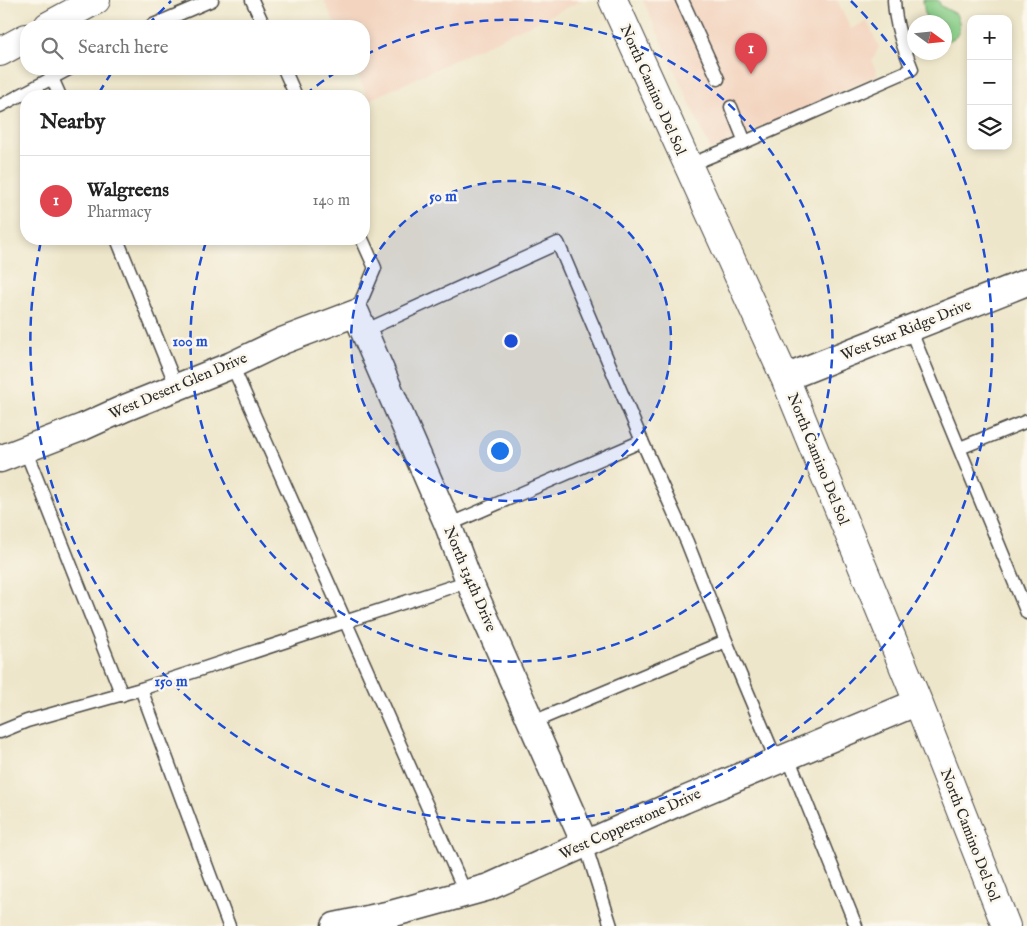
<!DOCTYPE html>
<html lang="en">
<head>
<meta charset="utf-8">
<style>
	:root { --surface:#fff; --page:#f6f6f6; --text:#222; --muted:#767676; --line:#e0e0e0; --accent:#d1495b }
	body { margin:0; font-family:"IM FELL English",serif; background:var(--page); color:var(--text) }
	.controls { position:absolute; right:15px; top:15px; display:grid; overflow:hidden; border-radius:10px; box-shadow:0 2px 8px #0003 }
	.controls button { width:45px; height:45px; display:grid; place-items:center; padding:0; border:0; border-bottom:1px solid var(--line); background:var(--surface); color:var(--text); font:25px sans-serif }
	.compass { position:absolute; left:907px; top:15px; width:45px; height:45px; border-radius:50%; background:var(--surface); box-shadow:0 2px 8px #0003; rotate:105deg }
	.you { position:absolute; left:499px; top:450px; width:18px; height:18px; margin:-12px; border:4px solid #fff; border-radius:50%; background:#1a73e8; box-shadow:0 0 0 8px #1a73e833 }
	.badge { display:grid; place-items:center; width:32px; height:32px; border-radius:50%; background:var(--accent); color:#fff; font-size:16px; font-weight:700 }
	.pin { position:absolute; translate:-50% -41px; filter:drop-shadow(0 1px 2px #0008) }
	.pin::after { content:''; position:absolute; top:26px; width:18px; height:15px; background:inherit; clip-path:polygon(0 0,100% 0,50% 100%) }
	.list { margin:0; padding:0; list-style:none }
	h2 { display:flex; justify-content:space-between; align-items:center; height:65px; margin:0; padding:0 20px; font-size:21px }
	h2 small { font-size:16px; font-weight:400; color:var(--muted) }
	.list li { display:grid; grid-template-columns:32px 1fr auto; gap:15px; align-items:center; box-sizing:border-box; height:90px; padding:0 20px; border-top:1px solid var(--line) }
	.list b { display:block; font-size:19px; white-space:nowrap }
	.list p { margin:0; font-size:16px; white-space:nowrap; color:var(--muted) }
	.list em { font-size:16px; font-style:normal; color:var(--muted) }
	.icon { flex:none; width:28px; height:28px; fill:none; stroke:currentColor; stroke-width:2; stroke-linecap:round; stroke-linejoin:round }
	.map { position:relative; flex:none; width:1027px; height:926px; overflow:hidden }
	.search { position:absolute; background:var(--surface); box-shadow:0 2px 8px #0003; left:20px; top:20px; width:350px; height:55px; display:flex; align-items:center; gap:12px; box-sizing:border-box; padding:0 18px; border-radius:20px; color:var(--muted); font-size:19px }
	.panel { position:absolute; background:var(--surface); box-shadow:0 2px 8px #0003; left:20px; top:90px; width:350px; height:155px; border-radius:20px }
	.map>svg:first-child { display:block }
	.built { fill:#f3d4bf }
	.green { fill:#88cd87; stroke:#5a7c59 }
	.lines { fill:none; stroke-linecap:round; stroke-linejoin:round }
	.service-casing { stroke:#484743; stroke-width:15 }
	.minor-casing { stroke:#484743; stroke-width:29 }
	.tertiary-casing { stroke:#484743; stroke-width:30 }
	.secondary-casing { stroke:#484743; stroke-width:30 }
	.service { stroke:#fff; stroke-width:12 }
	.minor { stroke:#fff; stroke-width:26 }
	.tertiary { stroke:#fff; stroke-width:28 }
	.secondary { stroke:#fff; stroke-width:28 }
	.ring { fill:none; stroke:#1d4ed8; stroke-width:2.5; stroke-dasharray:9 6 }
	.labels { text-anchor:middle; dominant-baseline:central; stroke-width:5; stroke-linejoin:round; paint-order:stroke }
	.street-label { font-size:15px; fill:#2b2b2b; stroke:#fbf7ec }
	.centre { fill:#1d4ed8; stroke:#fbf7ec; stroke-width:2.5 }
	.ring-label { font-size:15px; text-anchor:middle; font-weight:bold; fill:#1d4ed8; stroke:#fbf7ec; stroke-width:5; stroke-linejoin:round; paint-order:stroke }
</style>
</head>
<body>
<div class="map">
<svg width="1027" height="926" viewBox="0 0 1027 926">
	<rect width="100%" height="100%" fill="#fbf7ec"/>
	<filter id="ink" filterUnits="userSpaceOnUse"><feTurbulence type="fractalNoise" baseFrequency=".02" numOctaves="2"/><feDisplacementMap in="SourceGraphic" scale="10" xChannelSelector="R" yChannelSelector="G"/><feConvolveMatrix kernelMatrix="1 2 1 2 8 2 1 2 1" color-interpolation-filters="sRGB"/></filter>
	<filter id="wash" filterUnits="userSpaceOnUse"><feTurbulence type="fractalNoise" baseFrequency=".0096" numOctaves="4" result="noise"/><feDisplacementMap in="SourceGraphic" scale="20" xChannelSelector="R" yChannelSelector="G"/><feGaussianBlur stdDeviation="1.12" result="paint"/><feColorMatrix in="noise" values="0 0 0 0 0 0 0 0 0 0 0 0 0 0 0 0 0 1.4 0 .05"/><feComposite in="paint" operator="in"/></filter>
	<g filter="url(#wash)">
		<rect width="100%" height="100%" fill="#eee6ca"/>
		<g class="built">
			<path d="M324,0H583L369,100L355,69H364V26H336Z"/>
			<path d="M643,0H837L851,29L867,21L879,47L872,62L878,75L711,150Z"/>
		</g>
		<path class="green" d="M923,0H938L941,6L956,14C963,27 960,39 945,41L944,22H926Z"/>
	</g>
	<g filter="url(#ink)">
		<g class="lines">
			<g class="service-casing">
				<g id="service">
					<path d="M252,0L264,26"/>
					<path d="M682,0L718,79"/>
					<path d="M151,26L212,0"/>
					<path d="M284,69L296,96"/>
					<path d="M52,78L60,96"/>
					<path d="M0,106L69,69"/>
					<path d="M731,107L745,142"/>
					<path d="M687,166L745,142L912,69C903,46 895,25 894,0"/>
					<path d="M117,239L177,388"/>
					<path d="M356,313L375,268L362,239"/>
					<path d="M910,329L1027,613"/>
					<path d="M364,331L558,243L642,441L687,542L726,641L777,762"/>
					<path d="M232,365L466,894"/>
					<path d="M960,448L1027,421"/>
					<path d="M25,449L122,695"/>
					<path d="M448,525L642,441"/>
					<path d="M141,689L229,926"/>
					<path d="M533,722L726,641"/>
					<path d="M0,732L27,721L141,689L469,581"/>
					<path d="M788,757L856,926"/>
					<path d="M585,844L611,926"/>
				</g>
			</g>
			<g class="minor-casing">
				<g id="minor">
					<path d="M785,378L1027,282"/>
					<path d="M0,459L83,427L125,408L232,365L282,341L356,313L448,525L469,581L585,844"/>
					<path d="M335,926L391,914L489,887L684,800L918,702"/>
				</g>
			</g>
			<g class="tertiary-casing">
				<path id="tertiary" d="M613,0L785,378L918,702L1006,926"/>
			</g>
			<g class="secondary-casing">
				<g id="secondary">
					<path d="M48,26L96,0"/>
					<path d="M0,52L26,38"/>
				</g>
			</g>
			<use href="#service" class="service"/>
			<use href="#minor" class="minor"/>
			<use href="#tertiary" class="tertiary"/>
			<use href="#secondary" class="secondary"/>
		</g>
	</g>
	<circle cx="511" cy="341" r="160" fill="#1d4ed8" fill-opacity=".12"/>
	<g class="ring">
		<circle cx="511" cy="341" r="160"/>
		<path d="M305 95A321 321 0 0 1 341 69M365 55A321 321 0 1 1 207 239"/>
		<path d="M99 93A481 481 0 0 1 112 72M148 25A481 481 0 0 1 171 1M851 1A481 481 0 1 1 41 241"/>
	</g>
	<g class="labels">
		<g class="street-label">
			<text transform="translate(653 90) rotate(66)">North Camino Del Sol</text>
			<text transform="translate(906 330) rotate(-22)">West Star Ridge Drive</text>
			<text transform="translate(178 386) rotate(-23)">West Desert Glen Drive</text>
			<text transform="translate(818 459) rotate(68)">North Camino Del Sol</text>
			<text transform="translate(470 579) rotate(67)">North 134th Drive</text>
			<text transform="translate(630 824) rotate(-24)">West Copperstone Drive</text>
			<text transform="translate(970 835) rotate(69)">North Camino Del Sol</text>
		</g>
	</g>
	<circle cx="511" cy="341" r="8" class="centre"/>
	<g class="ring-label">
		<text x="443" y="201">50 m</text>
		<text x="190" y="346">100 m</text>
		<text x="171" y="686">150 m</text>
	</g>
</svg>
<div class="controls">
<button>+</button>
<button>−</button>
<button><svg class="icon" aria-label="layers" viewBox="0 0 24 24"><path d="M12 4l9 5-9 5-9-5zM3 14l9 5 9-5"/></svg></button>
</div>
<svg class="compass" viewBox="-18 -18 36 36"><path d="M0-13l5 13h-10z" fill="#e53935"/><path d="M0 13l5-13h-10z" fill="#767676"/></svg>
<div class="you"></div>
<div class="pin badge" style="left:751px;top:74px;background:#e0444e">1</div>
<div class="search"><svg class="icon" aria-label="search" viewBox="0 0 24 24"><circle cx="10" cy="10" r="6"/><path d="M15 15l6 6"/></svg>Search here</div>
<section class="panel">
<h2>Nearby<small></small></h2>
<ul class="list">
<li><span class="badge" style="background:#e0444e">1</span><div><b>Walgreens</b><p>Pharmacy</p></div><em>140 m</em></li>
</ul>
</section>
</div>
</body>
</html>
